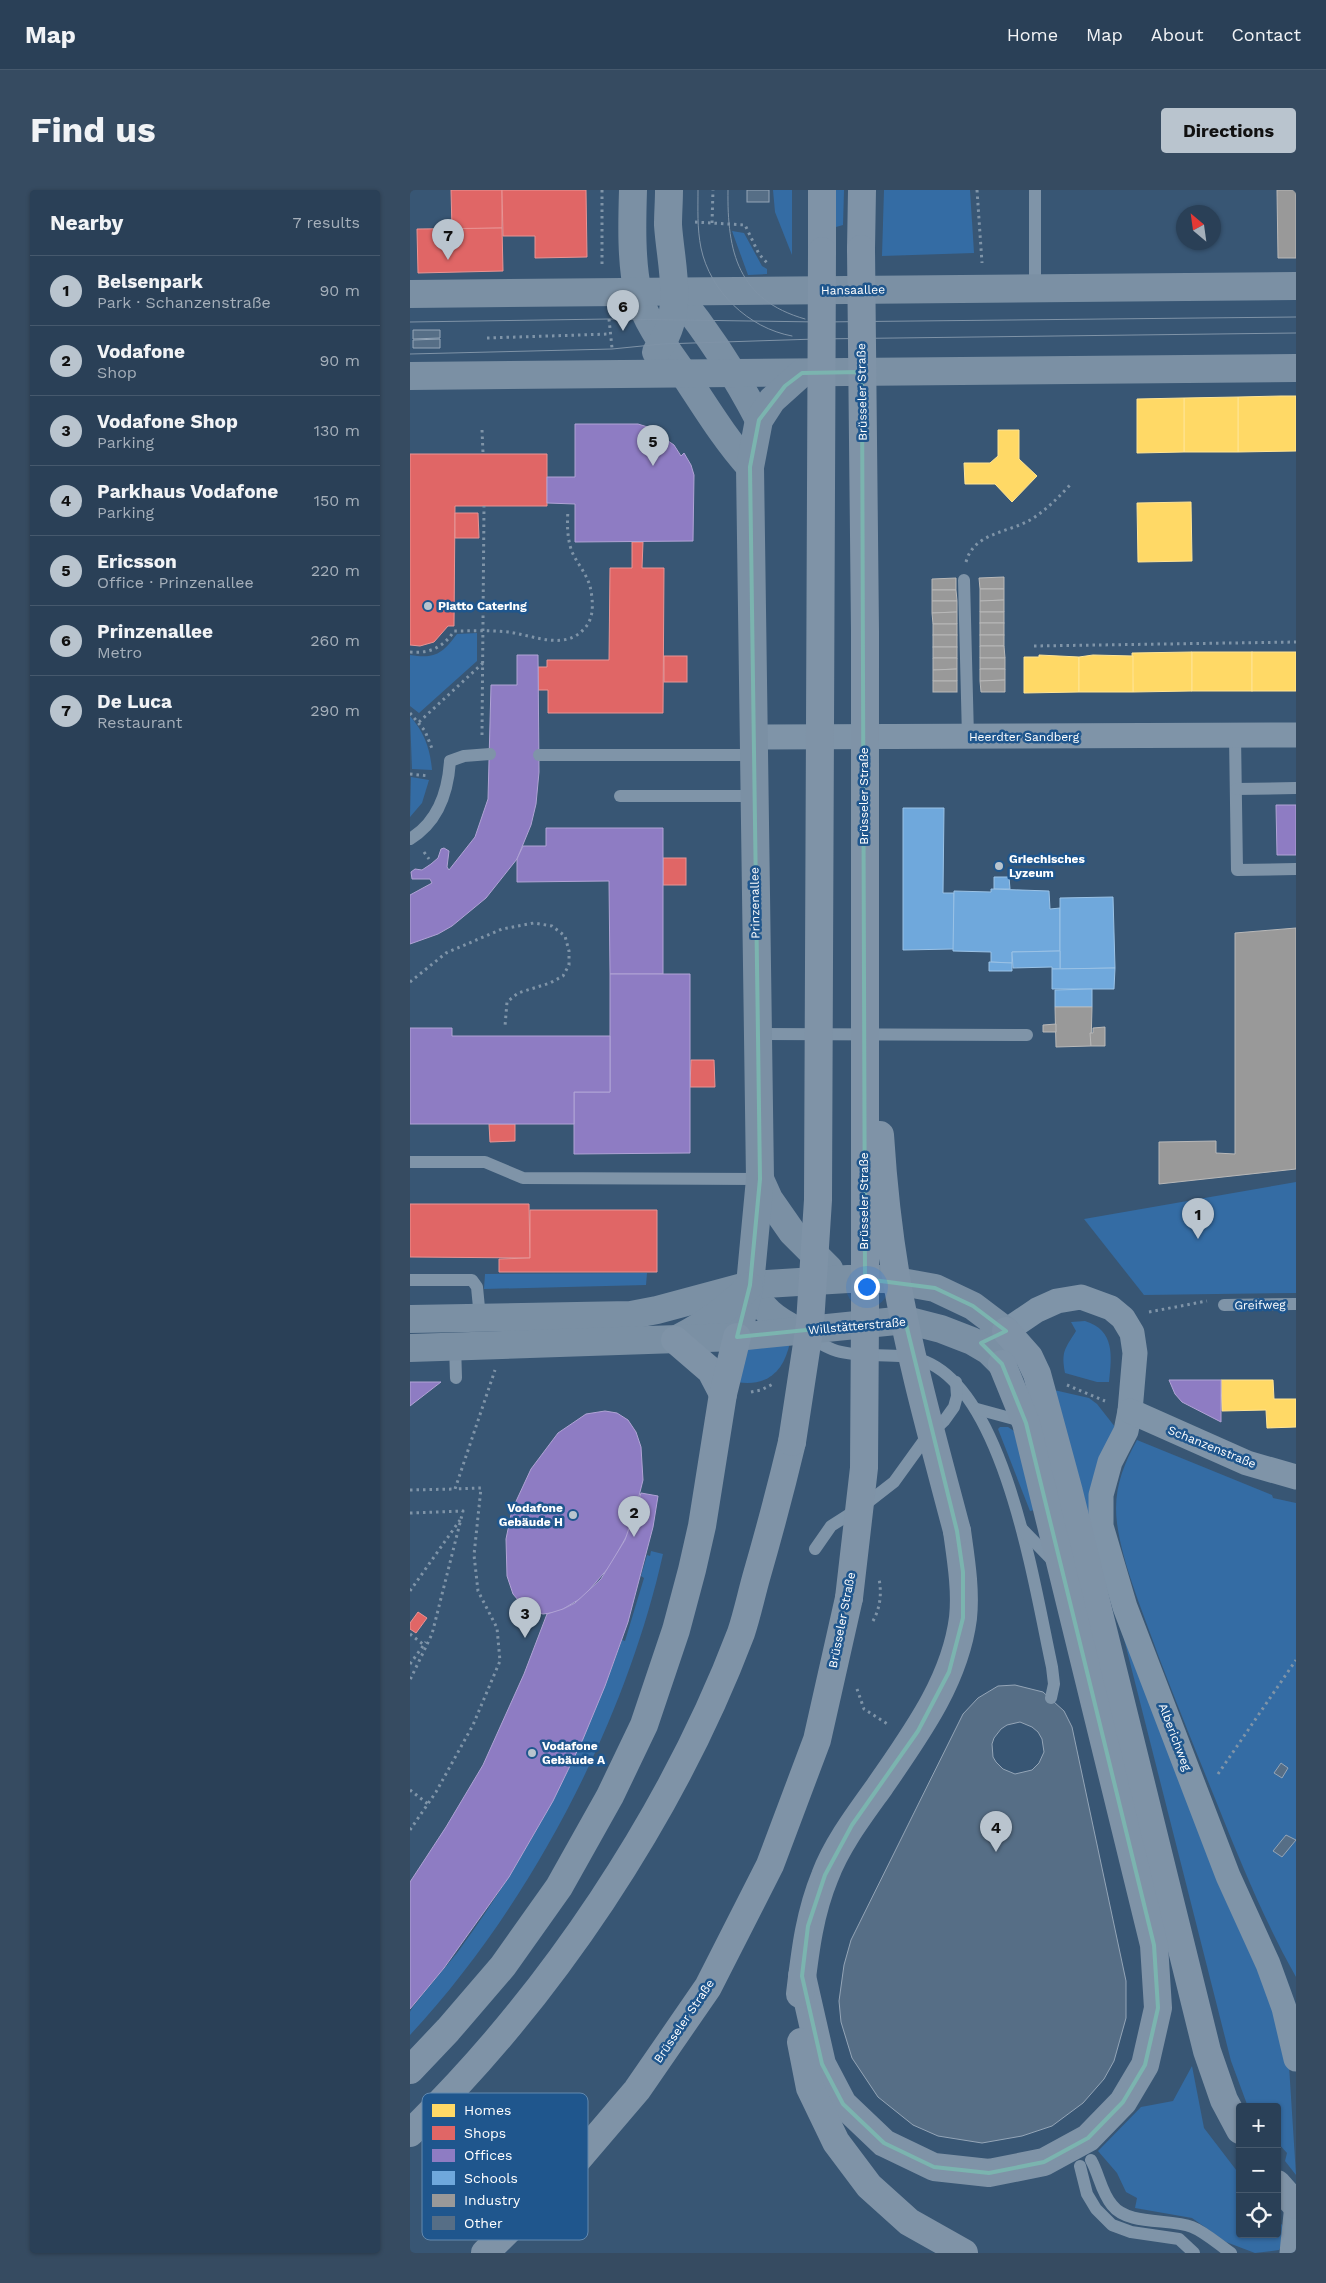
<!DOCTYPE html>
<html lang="en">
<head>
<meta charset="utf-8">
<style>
	:root { --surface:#2a4057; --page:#364b61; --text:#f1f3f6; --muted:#a5afba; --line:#46596d; --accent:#b9c4ce }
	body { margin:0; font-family:"Work Sans",sans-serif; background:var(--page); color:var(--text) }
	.controls { position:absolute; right:15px; bottom:15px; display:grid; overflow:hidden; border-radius:5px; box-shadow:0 1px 4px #0004 }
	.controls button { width:45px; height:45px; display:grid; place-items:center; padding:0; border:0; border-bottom:1px solid var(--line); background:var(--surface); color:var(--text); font:25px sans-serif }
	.compass { position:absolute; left:766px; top:15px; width:45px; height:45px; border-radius:50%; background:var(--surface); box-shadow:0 1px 4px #0004; rotate:331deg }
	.you { position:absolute; left:456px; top:1096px; width:18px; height:18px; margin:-12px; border:4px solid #fff; border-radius:50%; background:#1a73e8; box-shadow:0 0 0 8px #1a73e833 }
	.badge { display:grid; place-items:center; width:32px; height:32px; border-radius:50%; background:var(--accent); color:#111; font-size:16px; font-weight:700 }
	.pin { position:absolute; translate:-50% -41px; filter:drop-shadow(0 1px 2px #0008) }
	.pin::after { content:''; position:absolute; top:26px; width:18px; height:15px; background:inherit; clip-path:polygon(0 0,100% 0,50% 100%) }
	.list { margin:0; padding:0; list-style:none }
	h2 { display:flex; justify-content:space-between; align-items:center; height:65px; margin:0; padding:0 20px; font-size:21px }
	h2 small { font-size:16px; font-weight:400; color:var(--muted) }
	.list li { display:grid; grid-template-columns:32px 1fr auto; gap:15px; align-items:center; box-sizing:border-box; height:70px; padding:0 20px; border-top:1px solid var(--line) }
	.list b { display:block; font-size:19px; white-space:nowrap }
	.list p { margin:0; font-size:16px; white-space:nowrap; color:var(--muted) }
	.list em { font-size:16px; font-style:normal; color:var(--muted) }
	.icon { flex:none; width:28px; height:28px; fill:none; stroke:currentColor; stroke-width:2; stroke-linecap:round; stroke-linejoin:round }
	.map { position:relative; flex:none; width:886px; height:2063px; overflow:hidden; border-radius:5px }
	header { display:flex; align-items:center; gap:30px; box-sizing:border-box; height:70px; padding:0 25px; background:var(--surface); border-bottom:1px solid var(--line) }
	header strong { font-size:24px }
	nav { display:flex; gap:28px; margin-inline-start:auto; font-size:18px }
	.intro { display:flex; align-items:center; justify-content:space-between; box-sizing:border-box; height:120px; padding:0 30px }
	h1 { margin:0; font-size:35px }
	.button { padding:12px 22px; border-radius:5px; background:var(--accent); color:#111; font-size:18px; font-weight:700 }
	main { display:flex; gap:30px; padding:0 30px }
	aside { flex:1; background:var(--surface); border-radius:5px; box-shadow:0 1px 4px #0004 }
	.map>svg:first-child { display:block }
	.green { fill:#346ca4 }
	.homes { fill:#ffd966; stroke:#ffe494 }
	.shops { fill:#e06666; stroke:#e99494 }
	.offices { fill:#8e7cc3; stroke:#b0a3d5 }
	.schools { fill:#6fa8dc; stroke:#9ac2e6 }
	.industry { fill:#999; stroke:#b8b8b8 }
	.building { fill:#566e86; stroke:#94a5b7; fill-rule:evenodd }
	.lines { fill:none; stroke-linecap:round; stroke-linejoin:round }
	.path { stroke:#7f94a8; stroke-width:3; stroke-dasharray:2.5 4; stroke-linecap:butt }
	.lane { stroke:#7f94a8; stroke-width:12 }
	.street { stroke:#7f94a8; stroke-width:25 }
	.secondary { stroke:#7b90a4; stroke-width:28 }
	.highway { stroke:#7f93a7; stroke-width:28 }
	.tram { stroke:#7f93a7; stroke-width:1 }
	.highway-bridge { stroke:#7f93a7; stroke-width:28 }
	.marked { fill:none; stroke:#7bb4af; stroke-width:4; stroke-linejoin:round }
	.poi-dot { fill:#b9c4ce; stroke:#1f568d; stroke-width:2 }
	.labels { text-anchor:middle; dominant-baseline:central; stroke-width:5; stroke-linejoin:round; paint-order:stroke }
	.street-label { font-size:12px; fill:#fff; stroke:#1f568d }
	.poi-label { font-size:12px; font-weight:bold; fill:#fff; stroke:#1f568d; text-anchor:start }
	.key { fill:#1f568d; stroke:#6289af; stroke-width:1 }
	.key-label { font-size:14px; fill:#fff }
</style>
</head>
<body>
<header>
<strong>Map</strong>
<nav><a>Home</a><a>Map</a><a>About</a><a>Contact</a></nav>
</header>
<div class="intro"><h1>Find us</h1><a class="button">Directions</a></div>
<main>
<aside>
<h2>Nearby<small>7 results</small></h2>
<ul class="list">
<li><span class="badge">1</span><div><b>Belsenpark</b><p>Park · Schanzenstraße</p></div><em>90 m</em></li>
<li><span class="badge">2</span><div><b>Vodafone</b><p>Shop</p></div><em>90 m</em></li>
<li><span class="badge">3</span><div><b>Vodafone Shop</b><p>Parking</p></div><em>130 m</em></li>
<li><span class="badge">4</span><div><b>Parkhaus Vodafone</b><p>Parking</p></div><em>150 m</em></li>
<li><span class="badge">5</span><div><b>Ericsson</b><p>Office · Prinzenallee</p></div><em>220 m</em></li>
<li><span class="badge">6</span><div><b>Prinzenallee</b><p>Metro</p></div><em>260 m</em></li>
<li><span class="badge">7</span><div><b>De Luca</b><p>Restaurant</p></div><em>290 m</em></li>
</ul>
</aside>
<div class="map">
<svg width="886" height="2063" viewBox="0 0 886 2063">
	<rect width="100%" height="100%" fill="#385674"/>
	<g class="green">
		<path d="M363,0H382V65L365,22Z"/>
		<path d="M426,0H434L433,35L426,37Z"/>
		<path d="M474,0H560L564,63L472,66Z"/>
		<path d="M322,41L334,43L352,76L357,79V84L338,85Z"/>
		<path d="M67,443V471L9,523L0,516V465C25,469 32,464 47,444Z"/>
		<path d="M0,526C14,542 20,558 22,580L2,579Z"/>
		<path d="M1,587L19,590L12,613L0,627Z"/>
		<path d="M886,992V1103L734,1105L674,1029Z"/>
		<path d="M237,1083L236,1095L74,1099L75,1084Z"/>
		<path d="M675,1131C705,1140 702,1166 699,1192H687L655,1183C651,1161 655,1159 666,1141L661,1132Z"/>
		<path d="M380,1152C374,1181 358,1197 327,1192L339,1157Z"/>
		<path d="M644,1200L679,1208L687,1214L709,1242L677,1331Z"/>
		<path d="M590,1237H598L604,1241L625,1320L620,1321L588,1239Z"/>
		<path d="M727,1250L862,1305L863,1308L886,1313V1787C854,1730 830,1671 806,1611C787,1564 768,1517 750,1470C736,1430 712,1374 707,1333C703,1302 712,1277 727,1250Z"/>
		<path d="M241,1361L253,1364C215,1534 119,1717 0,1845C0,1838 0,1828 0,1822C2,1816 40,1772 47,1763C119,1665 171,1564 212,1450L215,1451L234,1388L231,1386L237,1365L240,1366Z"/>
		<path d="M712,1441L852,1775L878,1860L886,1985L875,1971L877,1963L867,1952V1917H838L821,1871Z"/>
		<path d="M782,1876L794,1938L830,1985V2044H867V2029L878,2042L869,2060L845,2063L816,2052L782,2028L725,2018L727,2008L716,2002L707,1983L688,1961L731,1917L763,1911Z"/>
	</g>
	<g class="homes">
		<path d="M871,206H886V261L828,262V207Z"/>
		<path d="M828,207V262H774V208Z"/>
		<path d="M774,208V262L727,263V209Z"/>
		<path d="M588,240H609V269L627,286L602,312L585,294H555L554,273H580L588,266Z"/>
		<path d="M781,312L782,371L728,372L727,313Z"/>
		<path d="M782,462V501L723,502L722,463Z"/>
		<rect x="782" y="462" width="60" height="39"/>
		<rect x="842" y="462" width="44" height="39"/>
		<path d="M629,465L669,467V502L614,503V467H629Z"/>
		<path d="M683,465L723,466V502H669V467Z"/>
		<path d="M811,1190H863L864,1209H886V1237L857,1238L856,1220L812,1221Z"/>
	</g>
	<g class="shops">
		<path d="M41,0H92V38L42,39Z"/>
		<path d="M92,0H176L177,67L125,68V46H93Z"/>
		<path d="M92,38L93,81L8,83L7,39Z"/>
		<path d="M0,264H137V316H45L44,436H38L24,452L10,456L0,455Z"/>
		<path d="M45,323H68L69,348H45Z"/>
		<path d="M222,352H233L232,378H254L253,523H138V500H128V477H137V470H199L200,378H222Z"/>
		<rect x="254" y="466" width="23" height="26"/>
		<rect x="253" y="668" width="23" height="27"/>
		<path d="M281,870H304L305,897H280Z"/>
		<path d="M79,934H105V951L80,952Z"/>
		<path d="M0,1014H119L120,1068L0,1067Z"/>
		<path d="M120,1020H247V1082H89V1069L120,1068Z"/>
		<path d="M8,1422L17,1428L6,1443L0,1439V1433Z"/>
	</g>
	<g class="offices">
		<path d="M165,234H228L254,242L251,246L264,255L271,266L274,263L281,275L284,285L283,351L165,352V314L137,313V287H165Z"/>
		<path d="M107,465H128L129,582L126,614L121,635L107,669L76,708L42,736L28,744L0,754V705L22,693L20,689H2L1,682L5,679L12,680L21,674L28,668L31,659L34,658L39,661L37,677L39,680L65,647L78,609L81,495H107Z"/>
		<path d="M866,615H886V665H867Z"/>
		<path d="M136,638H253V784H200L199,691L107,692V669L113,656H136Z"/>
		<path d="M200,784H280V963L164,964V902H200Z"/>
		<path d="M0,838H42V846H200V902H164V934H0Z"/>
		<path d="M759,1190H811V1232L772,1212L765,1204Z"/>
		<path d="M0,1192H31L0,1216Z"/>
		<path d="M195,1221L207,1223L218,1230L226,1242L231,1257L233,1290L221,1338L200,1376L173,1407L148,1422L133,1424L121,1421L114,1417L103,1404L97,1386L96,1349L102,1320L121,1279L148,1243L176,1224Z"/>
		<path d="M231,1303L248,1306L243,1337L218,1432L195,1496L173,1549L143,1611L99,1687L34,1778L0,1819V1692L36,1637L73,1575L114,1484L137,1424L153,1419L165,1413L191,1389L215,1350Z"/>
	</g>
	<g class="schools">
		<path d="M493,618H534L533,703H544V759L493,760Z"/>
		<path d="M584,687H599L600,699H584Z"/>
		<path d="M581,699L639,701L640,719L650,718V761L602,762V773L581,772V762L543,761L544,701L581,702Z"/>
		<path d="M703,707L705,778L650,779V708Z"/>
		<path d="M650,761V779H642V777L603,778L602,762Z"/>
		<path d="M579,772L602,773V781H579Z"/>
		<path d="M705,778L704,799H642V779Z"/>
		<path d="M682,799V817H645V800Z"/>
	</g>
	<g class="industry">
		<path d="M867,0H886V68H868Z"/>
		<path d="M594,387V399H570L569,388Z"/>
		<path d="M546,388V400H522V389Z"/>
		<path d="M570,399H594V410L570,411Z"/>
		<path d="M522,400H546L547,411H522Z"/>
		<path d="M594,410V422H570V411Z"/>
		<path d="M522,411H547V422L522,423Z"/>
		<path d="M547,422V434H523L522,423Z"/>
		<rect x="570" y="422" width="24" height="11"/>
		<rect x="570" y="433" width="24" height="12"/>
		<rect x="523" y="434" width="24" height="11"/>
		<rect x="523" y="445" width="24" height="12"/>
		<rect x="570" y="445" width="24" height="11"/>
		<path d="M570,456H594L595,468H570Z"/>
		<rect x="523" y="457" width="24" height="11"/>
		<path d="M523,468H547V479L523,480Z"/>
		<rect x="570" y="468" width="25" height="11"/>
		<path d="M547,479V491H523V480Z"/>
		<path d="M570,479H595V490L570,491Z"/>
		<path d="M595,490V502H571L570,491Z"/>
		<rect x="523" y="491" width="24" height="11"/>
		<path d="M886,738V979L749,994V952L806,951V963L825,964V743Z"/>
		<path d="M645,817H682L681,856L646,857Z"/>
		<path d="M646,834V842H633V835Z"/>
		<path d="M695,837V856H681L680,843H683V838Z"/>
	</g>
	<g class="building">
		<rect x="337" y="0" width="22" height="12"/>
		<path d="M3,140H30V148L3,149Z"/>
		<path d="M30,149V158H3V150Z"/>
		<path d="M605,1495L633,1502L654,1521L662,1537L716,1791V1828L704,1871L694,1889L673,1913L642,1936L612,1946L572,1953L528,1946L503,1935L468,1907L442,1868L431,1832L429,1811L434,1775L441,1750L553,1524L568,1508L588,1496ZM610,1532L622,1537L628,1542L632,1549L634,1562L629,1573L622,1580L605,1584L593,1579L586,1572L583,1567L582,1554L584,1548L591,1539L597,1535Z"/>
		<path d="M871,1573L878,1578L872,1588L864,1583Z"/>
		<path d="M876,1645L886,1650L872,1667L863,1661Z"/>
	</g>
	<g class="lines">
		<g class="path">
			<path d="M192,0V76"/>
			<path d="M567,0L572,73"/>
			<path d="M285,32L335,35L349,64L358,74"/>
			<path d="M302,33L303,0"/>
			<path d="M199,129L202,158"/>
			<path d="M77,148L200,144"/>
			<path d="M72,240L73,263"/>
			<path d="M556,372C564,342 599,343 622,329C637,319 648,308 660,295"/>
			<path d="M624,456L886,452"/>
			<path d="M0,462C19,464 34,457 44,441C62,441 80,440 98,442C123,445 154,461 174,439C185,428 183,410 180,396C176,383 167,373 162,362C157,348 157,334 158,320"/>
			<path d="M0,523L15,541L23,561"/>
			<path d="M9,532L73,473"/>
			<path d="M72,545L74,316"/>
			<path d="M0,584L19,586"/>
			<path d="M14,662L19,669"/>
			<path d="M0,792L36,763L92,739L124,733L142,736L155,746L159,761V775L153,786L140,793L108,803L97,812L95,836"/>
			<path d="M739,1122L797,1111"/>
			<path d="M657,1195L695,1211"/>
			<path d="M341,1202L351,1200L365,1193"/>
			<path d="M0,1300L45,1299"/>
			<path d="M0,1323L53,1321L22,1444L0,1490"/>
			<path d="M0,1401L50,1330"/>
			<path d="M463,1431C470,1418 472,1404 469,1389"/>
			<path d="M0,1444L14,1455"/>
			<path d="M0,1474L16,1452"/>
			<path d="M447,1499L454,1519L479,1535"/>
			<path d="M808,1584L886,1470"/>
			<path d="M0,1600L18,1614"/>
			<path d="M0,1640L26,1602L63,1535L90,1471L87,1438L68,1401L64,1365L71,1298L45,1299L85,1180"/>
		</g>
		<g class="lane">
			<path d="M625,0V98"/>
			<path d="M554,390L558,547"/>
			<path d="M825,546L827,680L886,679"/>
			<path d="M129,565H343"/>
			<path d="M826,599L886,598"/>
			<path d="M210,606H343"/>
			<path d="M0,649C28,632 38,602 40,571L54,566L80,564"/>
			<path d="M347,844L617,845"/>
			<path d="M0,972H75L113,988L350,989"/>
			<path d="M0,1090H62L67,1097L70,1128"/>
			<path d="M814,1115L886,1114"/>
			<path d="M397,1146C406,1151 417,1158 427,1161C458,1170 491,1159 521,1174C597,1213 625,1399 642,1477L644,1494L641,1508"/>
			<path d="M45,1154L46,1188"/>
			<path d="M567,1219L615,1232"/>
			<path d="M612,1339L645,1373"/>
			<path d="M405,1359L421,1336L457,1313L484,1292L515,1249L534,1231L544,1217L547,1206L546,1192"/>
			<path d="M681,1970C689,1984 691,2002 702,2015C718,2036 760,2028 782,2037C795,2042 809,2055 821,2063"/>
			<path d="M670,1976L677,2004L686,2019L702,2035L721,2042L769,2049L784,2063"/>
		</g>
		<g class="street">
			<path d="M343,547L886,545"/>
			<path d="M578,1149L596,1141L627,1120L647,1111L671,1107L701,1118L713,1128L722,1143L725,1163L720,1221L716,1241L700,1272L691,1305V1336L715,1417L818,1686L858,1774L874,1818L886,1869"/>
			<path d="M720,1221L837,1273L886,1287"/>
			<path d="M882,2063L886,2024"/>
		</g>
		<g class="secondary">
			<path d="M223,0C222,33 221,72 228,103C235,131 257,160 273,183C295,216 314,248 340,277"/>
			<path d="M266,103C298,143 326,185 349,230"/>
			<path d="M0,104L886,96"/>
			<path d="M246,162C276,123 261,79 258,35C258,23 259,12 259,0"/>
			<path d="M0,186L886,178"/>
			<path d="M350,989L359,1009L382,1042L419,1079"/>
			<path d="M340,1095C352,1120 364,1129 388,1141"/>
			<path d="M0,1129L221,1125L247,1120L340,1095L438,1089H475L525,1098L563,1116L596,1141"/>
			<path d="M327,1147L340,1095L350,989L340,277L349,230L362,210L392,183"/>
			<path d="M269,1148C296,1134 318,1119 339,1096"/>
			<path d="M0,1158L327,1147L496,1130L531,1139L562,1151L579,1161L592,1174"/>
		</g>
		<g class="highway">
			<path d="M451,59L452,0"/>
			<path d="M412,61V0"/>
			<path d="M596,1141L619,1167L627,1184L659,1302L797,1861L814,1910L830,1940"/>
			<path d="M265,1150L301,1181L313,1204"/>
			<path d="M392,1786L412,1874L433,1914L474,1953L524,1977L579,1983L634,1972L678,1948L713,1912L735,1875L748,1818L744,1755L616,1233L592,1174"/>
			<path d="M390,1804C395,1763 399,1725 415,1686C427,1654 450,1624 470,1596C505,1545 545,1491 553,1428C556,1400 551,1370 547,1341"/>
			<path d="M391,1852L400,1898L426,1952L459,1996L499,2032L554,2063"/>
			<path d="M0,1880L38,1840L93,1776L149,1697L200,1606L234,1535L266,1440L282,1380L292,1336L313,1204L327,1147"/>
			<path d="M0,1943C139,1808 262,1625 331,1443C337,1425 341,1406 346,1388C359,1343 371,1298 382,1252"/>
			<path d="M867,1994L886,2015"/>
			<path d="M75,2063L157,1982L227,1900L298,1797L360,1675L407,1550L439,1408"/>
		</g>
		<g class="tram">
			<path d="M288,0C288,19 287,38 291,58C300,101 338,138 382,146"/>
			<path d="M318,0C317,62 328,110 395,129"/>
			<path d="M0,132L199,129L410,132L886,127"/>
			<path d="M0,164L202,159L252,154L406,149L886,143"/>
		</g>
		<g class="highway-bridge">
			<path d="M470,945C473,992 478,1040 486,1087C501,1173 525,1257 547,1341"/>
			<path d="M382,1252L400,1134L408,1010L412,61"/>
			<path d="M439,1408L454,1278L455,1127V441L451,59"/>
		</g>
	</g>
	<path class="marked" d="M452,182L455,1089L525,1098L563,1116L596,1141L571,1153L592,1174L616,1233L744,1755L748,1818L735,1875L713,1912L678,1948L634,1972L579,1983L524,1977L474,1953L433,1914L412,1874L392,1786L398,1736L415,1685L442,1635L508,1541L539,1482L553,1428V1382L547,1341L495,1130L327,1147L340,1095L350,989L340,277L349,230L375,196L392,183Z"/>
	<g class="poi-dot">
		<circle cx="18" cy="416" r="5"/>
		<circle cx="589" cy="676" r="5"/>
		<circle cx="163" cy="1325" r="5"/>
		<circle cx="122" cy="1563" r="5"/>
	</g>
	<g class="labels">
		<g class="street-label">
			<text transform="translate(443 100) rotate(-1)">Hansaallee</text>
			<text transform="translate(452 202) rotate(-91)">Brüsseler Straße</text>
			<text x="614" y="547">Heerdter Sandberg</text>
			<text transform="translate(454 606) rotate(-90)">Brüsseler Straße</text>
			<text transform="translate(345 713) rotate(-91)">Prinzenallee</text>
			<text transform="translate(454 1011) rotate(-90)">Brüsseler Straße</text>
			<text transform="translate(850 1115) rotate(-1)">Greifweg</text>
			<text transform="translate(447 1136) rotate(-5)">Willstätterstraße</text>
			<text transform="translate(802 1257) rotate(22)">Schanzenstraße</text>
			<text transform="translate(432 1430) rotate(-79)">Brüsseler Straße</text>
			<text transform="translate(765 1547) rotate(69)">Alberichweg</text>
			<text transform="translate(274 1831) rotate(-56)">Brüsseler Straße</text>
		</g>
		<g class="poi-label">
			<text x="28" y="416">Piatto Catering</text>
			<text x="599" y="669">Griechisches<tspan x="599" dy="14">Lyzeum</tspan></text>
			<text x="153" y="1318" text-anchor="end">Vodafone<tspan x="153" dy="14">Gebäude H</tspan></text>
			<text x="132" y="1556">Vodafone<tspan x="132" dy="14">Gebäude A</tspan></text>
		</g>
	</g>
	<rect x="12" y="1903" width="166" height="147" rx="8" class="key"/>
	<rect x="22" y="1914" width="23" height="13" fill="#ffd966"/>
	<rect x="22" y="1936" width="23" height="14" fill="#e06666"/>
	<rect x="22" y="1959" width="23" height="13" fill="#8e7cc3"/>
	<rect x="22" y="1981" width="23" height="14" fill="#6fa8dc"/>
	<rect x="22" y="2004" width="23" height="13" fill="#999"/>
	<rect x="22" y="2026" width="23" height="14" fill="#566e86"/>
	<g class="key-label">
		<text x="54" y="1925">Homes</text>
		<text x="54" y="1948">Shops</text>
		<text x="54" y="1970">Offices</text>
		<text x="54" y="1993">Schools</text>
		<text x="54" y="2015">Industry</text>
		<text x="54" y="2038">Other</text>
	</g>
</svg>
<div class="controls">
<button>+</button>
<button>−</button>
<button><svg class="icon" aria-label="locate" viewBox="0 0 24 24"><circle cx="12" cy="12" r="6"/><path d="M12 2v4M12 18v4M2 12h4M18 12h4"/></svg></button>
</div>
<svg class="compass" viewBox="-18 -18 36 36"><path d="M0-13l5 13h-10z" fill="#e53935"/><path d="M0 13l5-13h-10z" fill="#a5afba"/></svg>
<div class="you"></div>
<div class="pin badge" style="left:788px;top:1049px">1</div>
<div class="pin badge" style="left:224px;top:1347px">2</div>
<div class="pin badge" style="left:115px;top:1448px">3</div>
<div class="pin badge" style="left:586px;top:1662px">4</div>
<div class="pin badge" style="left:243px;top:276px">5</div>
<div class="pin badge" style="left:213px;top:141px">6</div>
<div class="pin badge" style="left:38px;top:70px">7</div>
</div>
</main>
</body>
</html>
